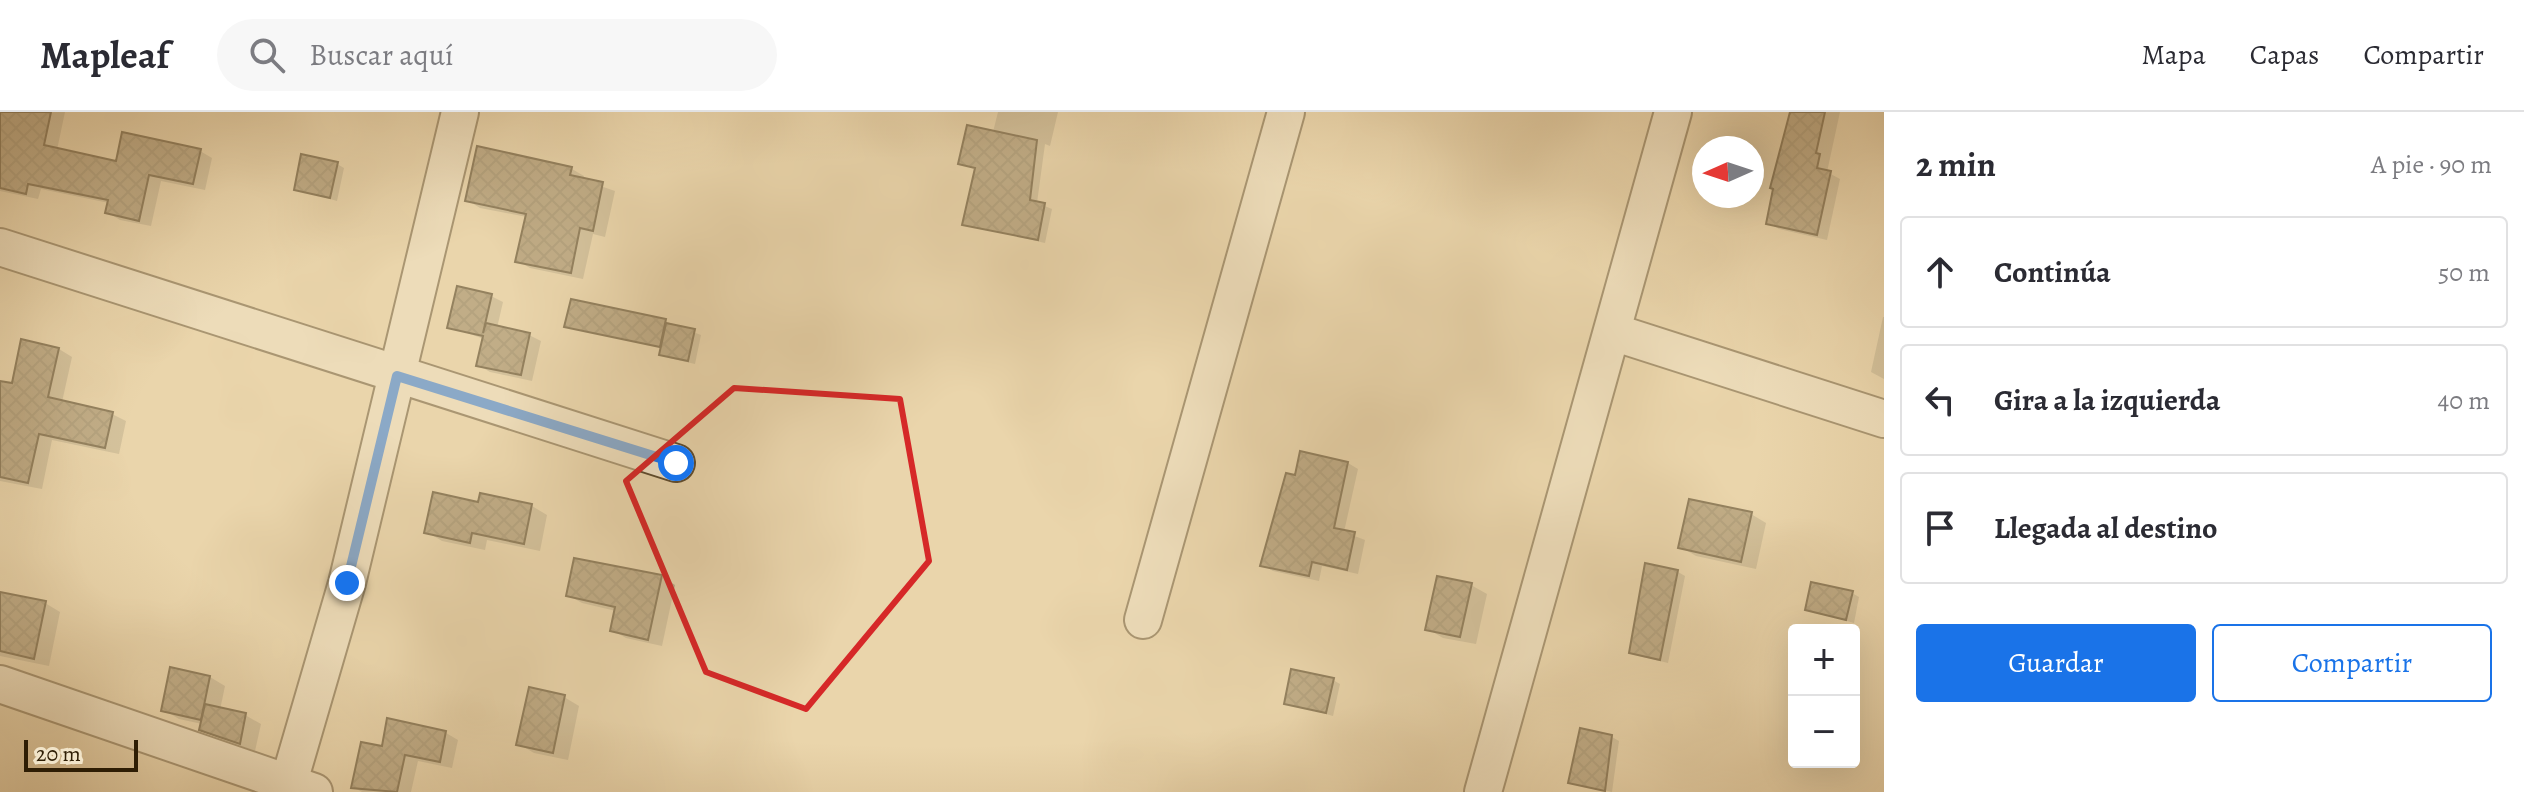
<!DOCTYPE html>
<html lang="es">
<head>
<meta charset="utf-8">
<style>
	:root { --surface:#fff; --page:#f7f7f7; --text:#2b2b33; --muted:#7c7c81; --line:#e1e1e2; --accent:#1a73e8 }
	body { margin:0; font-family:Alegreya,serif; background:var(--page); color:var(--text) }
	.controls { position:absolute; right:24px; bottom:24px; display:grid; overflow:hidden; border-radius:8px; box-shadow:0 8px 32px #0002 }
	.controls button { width:72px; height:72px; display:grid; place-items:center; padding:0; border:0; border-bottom:2px solid var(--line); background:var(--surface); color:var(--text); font:40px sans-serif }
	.compass { position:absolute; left:1692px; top:24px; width:72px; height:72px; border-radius:50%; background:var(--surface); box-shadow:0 8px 32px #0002; rotate:267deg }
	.scale { position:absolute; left:24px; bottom:20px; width:114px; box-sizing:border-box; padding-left:8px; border:4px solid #2e1d04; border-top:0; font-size:22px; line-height:28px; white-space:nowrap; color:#2e1d04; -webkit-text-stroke:6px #f1e4c9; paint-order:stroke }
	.stop { position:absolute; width:24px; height:24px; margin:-18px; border:6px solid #1a73e8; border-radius:50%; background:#fff }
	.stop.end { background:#1a73e8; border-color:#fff; box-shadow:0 2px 8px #0008 }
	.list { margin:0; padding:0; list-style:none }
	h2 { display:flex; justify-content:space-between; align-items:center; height:104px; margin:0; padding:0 32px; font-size:34px }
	h2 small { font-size:26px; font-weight:400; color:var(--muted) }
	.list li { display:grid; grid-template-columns:52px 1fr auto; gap:24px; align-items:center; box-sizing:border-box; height:112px; margin:0 16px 16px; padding:0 16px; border:2px solid var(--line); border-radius:8px }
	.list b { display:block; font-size:30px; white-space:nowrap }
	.list em { font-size:26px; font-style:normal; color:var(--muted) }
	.actions { display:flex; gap:16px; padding:24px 32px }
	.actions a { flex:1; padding:18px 0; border:2px solid var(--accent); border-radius:8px; text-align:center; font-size:28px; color:var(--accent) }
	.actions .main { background:var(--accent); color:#fff }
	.icon { flex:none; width:44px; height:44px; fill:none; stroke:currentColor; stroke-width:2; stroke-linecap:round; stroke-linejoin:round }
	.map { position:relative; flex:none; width:1884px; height:680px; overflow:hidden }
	header { display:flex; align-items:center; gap:48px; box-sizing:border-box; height:112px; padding:0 40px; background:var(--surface); border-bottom:2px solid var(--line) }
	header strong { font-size:38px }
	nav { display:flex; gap:44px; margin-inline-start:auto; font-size:28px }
	.search { width:560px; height:72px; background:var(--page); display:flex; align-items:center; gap:20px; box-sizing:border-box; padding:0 28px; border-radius:44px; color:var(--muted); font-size:30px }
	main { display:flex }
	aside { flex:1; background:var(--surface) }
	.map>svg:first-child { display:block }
	.shadow { fill:#0003 }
	.building { fill:url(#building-cross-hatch); stroke:#2e1d04; stroke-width:2 }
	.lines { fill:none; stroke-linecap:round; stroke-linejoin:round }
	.minor-casing { stroke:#5d4b2e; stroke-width:40 }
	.minor { stroke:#f1e4c9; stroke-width:36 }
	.route { stroke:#1a73e8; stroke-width:10 }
	.marked { fill:none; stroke:#d62828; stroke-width:6; stroke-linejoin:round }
</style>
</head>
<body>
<header>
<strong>Mapleaf</strong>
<div class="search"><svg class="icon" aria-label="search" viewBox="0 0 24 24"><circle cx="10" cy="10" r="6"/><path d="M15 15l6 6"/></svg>Buscar aquí</div>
<nav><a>Mapa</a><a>Capas</a><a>Compartir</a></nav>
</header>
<main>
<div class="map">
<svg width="1884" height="680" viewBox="0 0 1884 680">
	<defs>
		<pattern id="building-cross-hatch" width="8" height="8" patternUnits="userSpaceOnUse" patternTransform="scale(2)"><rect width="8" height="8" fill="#907d5b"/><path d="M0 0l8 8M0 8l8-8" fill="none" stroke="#766649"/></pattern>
	</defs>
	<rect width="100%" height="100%" fill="#ead5ac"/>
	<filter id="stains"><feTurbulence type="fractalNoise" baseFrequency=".0025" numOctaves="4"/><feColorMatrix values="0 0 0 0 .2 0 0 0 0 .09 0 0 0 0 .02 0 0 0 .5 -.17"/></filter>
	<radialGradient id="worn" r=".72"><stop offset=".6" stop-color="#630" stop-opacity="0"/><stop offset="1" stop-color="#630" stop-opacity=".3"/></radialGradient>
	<g class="shadow">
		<path d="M3,0H65L57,38L117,52L200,39L212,46L205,78L161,69L151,114L120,108L107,100L109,91L41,77L38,87L0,79Z"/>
		<path d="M998,0H1058L1050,34L1045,32L1037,91L1052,97L1045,131L964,112L977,57L961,51L993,20Z"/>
		<path d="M1791,0H1840L1827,60L1840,67L1827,128L1779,117L1769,111Z"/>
		<path d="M478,36L572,57L584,64L583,68L615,79L605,125L593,122L583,167L530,156L518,149L527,105L480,96L467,88Z"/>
		<path d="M337,52L344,56L337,89L296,77Z"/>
		<path d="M491,184L503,190L497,216L529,223L541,229L532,269L490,260L478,253L484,227L450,215Z"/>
		<path d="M1883,205H1884V267L1871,260Z"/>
		<path d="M665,209L701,223L695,252L669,246L661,242L662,236L567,214Z"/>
		<path d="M22,230L59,237L72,245L62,290L112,302L126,309L119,342L52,328L42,377L0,369V271L13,274Z"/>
		<path d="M1301,342L1348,351L1358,357L1344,420L1365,428L1358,462L1322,454L1319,469L1273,459L1263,453L1297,365Z"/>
		<path d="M481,384L532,394L547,403L540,439L487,428L485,438L442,429L427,420L479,392Z"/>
		<path d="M1751,402L1766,411L1756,457L1696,444L1681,435Z"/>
		<path d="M1678,460L1685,464L1668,551L1639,544L1631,540Z"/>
		<path d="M662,465L675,473L662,534L626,526L612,518L616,499L582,491L568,483Z"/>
		<path d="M1471,473L1487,482L1476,532L1443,526L1428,517Z"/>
		<path d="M1852,481L1859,485L1854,511L1807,497Z"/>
		<path d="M0,482L45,491L60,500L49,554L0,544Z"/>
		<path d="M210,565L225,574L220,598L245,603L261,612L255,639L217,626L201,617L202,612L179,607L164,598Z"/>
		<path d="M1333,568L1340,572L1333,604L1286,591Z"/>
		<path d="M564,585L579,594L568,648L534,641L519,632Z"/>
		<path d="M446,621L458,628L452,656L418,649L411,680H362L353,675L383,637Z"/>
		<path d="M1612,625L1619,629L1612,680L1571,670Z"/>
	</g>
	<g class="building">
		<path d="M0,0H51L44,33L116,49L122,20L201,37L193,72L149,63L139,109L105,101L108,88L28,72L26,82L0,76Z"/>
		<path d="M1790,0H1825L1816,41L1820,42L1817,56L1831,59L1817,123L1766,112L1773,77L1770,76Z"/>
		<path d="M967,13L1037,28L1030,88L1045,91L1038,128L962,113L975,56L958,52Z"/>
		<path d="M477,34L572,55L570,63L603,70L593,119L580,116L571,161L515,150L526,102L465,89Z"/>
		<path d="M301,42L338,50L330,86L294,78Z"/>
		<path d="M457,174L492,182L483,221L486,211L530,221L521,263L476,254L483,224L447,216Z"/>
		<path d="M571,187L666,207L660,235L564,215Z"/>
		<path d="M666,211L695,217L688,249L659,243Z"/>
		<path d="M21,227L59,236L48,285L113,300L105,336L39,322L28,371L0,365V269L12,271Z"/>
		<path d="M1300,339L1348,350L1334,416L1355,420L1347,458L1312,450L1309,464L1260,454L1286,361L1295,363Z"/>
		<path d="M433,380L478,390L480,381L532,392L524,432L472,421L470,431L424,421Z"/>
		<path d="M1689,387L1752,400L1741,450L1678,436Z"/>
		<path d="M574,446L662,463L648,528L610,519L615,495L566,484Z"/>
		<path d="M1645,451L1678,458L1660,548L1629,541Z"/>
		<path d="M1437,464L1472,471L1460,525L1425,518Z"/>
		<path d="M1811,470L1853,479L1846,508L1805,498Z"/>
		<path d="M0,480L46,489L34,547L0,539Z"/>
		<path d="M170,555L210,564L201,608L161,599Z"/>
		<path d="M1291,557L1334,566L1326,601L1284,592Z"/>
		<path d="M529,575L565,583L553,641L516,633Z"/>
		<path d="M205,592L246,601L240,632L199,618Z"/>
		<path d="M387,606L446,619L440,650L405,643L397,680L351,676L361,630L382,634Z"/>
		<path d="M1580,616L1612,623L1605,679L1568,671Z"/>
	</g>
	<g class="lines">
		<g class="minor-casing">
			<g id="minor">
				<path d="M0,135L676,351"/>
				<path d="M1613,220L1884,307"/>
				<path d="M1143,508L1286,0"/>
				<path d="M0,572L314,680"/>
				<path d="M286,680L347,471L460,0"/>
				<path d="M1483,680L1673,0"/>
			</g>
		</g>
		<use href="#minor" class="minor"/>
	</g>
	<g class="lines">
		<path class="route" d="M347,471L397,264L676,351"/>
	</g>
	<path d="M0 0H1884V680H0ZM734,276L900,287L929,449L806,597L706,560L626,369Z" fill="#ead5ac" fill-opacity=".55" fill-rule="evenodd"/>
	<path class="marked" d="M734,276L900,287L929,449L806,597L706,560L626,369Z"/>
	<rect width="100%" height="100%" filter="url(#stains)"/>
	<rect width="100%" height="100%" fill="url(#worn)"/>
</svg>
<div class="controls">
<button>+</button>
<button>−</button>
</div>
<svg class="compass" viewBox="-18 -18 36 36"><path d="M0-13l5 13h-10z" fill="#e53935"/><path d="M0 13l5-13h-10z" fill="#7c7c81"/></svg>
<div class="scale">20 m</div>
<div class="stop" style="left:676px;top:351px"></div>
<div class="stop end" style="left:347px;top:471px"></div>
</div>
<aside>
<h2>2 min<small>A pie · 90 m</small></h2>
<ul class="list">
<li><svg class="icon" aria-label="ahead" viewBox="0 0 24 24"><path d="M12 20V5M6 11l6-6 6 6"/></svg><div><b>Continúa</b></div><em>50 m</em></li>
<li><svg class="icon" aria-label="left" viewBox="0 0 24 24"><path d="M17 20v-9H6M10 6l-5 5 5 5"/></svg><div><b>Gira a la izquierda</b></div><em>40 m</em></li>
<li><svg class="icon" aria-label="arrive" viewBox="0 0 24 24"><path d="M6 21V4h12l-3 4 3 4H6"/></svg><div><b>Llegada al destino</b></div></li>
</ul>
<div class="actions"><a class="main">Guardar</a><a>Compartir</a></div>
</aside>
</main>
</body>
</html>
